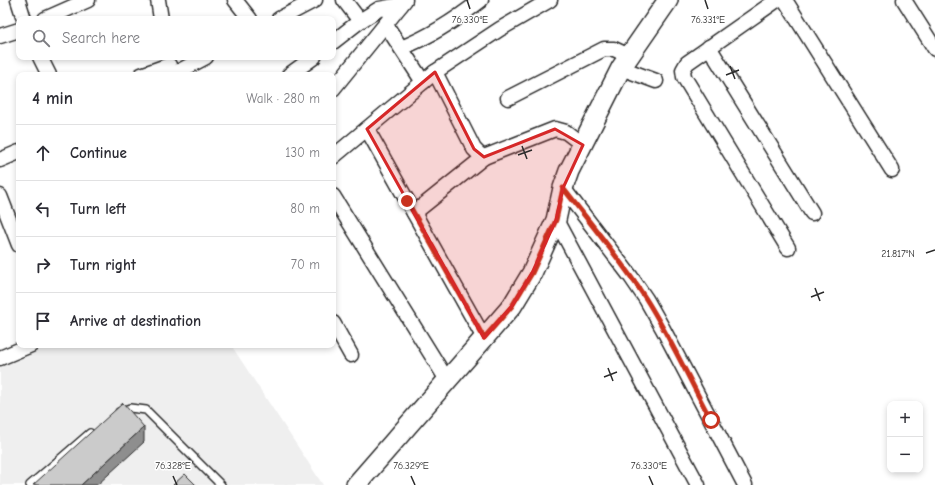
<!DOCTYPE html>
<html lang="en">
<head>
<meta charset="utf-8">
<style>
	:root { --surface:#fff; --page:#f7f7f7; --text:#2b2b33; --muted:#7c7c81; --line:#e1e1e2 }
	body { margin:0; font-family:"Comic Neue",sans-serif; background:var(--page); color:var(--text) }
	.controls { position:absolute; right:12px; bottom:12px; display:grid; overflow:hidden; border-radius:8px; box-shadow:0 2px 6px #0003 }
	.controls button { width:36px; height:36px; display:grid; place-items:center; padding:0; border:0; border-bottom:1px solid var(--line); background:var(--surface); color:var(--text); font:20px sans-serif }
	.stop { position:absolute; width:12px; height:12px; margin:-9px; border:3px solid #c8321e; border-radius:50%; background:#fff }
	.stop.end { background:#c8321e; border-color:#fff; box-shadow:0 1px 4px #0008 }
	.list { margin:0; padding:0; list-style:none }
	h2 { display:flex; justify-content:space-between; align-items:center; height:52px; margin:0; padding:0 16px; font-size:17px }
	h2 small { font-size:13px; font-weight:400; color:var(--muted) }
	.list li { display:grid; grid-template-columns:26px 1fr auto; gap:12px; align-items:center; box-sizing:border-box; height:56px; padding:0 16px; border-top:1px solid var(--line) }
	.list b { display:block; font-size:15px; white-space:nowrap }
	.list em { font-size:13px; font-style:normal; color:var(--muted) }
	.icon { flex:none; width:22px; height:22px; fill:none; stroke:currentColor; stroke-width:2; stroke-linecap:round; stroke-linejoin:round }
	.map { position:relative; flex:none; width:935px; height:485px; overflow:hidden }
	.search { position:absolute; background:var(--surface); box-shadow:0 2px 6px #0003; left:16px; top:16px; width:320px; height:44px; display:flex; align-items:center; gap:10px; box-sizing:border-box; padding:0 14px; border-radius:8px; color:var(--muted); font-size:15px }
	.panel { position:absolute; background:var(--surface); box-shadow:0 2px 6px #0003; left:16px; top:72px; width:320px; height:276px; border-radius:8px }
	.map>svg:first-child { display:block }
	.built { fill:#efefef }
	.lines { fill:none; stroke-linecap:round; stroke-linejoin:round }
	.lane-casing { stroke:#2b2b2b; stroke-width:10 }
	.street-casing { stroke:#2b2b2b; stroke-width:17 }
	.secondary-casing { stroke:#2b2b2b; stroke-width:22 }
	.lane { stroke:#fff; stroke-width:7 }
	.street { stroke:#fff; stroke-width:14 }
	.secondary { stroke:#fff; stroke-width:19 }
	.shaded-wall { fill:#8e8e8e; stroke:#2b2b2b }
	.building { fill:#cbcbcb; stroke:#2b2b2b }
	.route { stroke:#c8321e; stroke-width:5 }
	.marked { fill:#d62828; fill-opacity:0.2; stroke:#d62828; stroke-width:3; stroke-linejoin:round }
	.ticks { fill:none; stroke:#2b2b2b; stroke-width:1.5 }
	.ticks-label { font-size:10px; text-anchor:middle; fill:#2b2b2b; stroke:#fff; stroke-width:3; stroke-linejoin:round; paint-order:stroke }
</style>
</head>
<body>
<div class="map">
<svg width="935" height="485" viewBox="0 0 935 485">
	<rect width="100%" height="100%" fill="#fff"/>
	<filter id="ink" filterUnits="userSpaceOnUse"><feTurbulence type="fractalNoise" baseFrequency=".025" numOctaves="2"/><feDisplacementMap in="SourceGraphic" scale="8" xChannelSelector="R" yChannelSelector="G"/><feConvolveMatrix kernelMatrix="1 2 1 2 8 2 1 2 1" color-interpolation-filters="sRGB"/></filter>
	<g filter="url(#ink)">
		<path class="built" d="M47,345H188L190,346L192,345H231L323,485H0V367Z"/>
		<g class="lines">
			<g class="lane-casing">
				<g id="lane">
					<path d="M119,412L130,408L146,410L221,485"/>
					<path d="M30,485L90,433"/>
				</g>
			</g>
			<g class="street-casing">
				<g id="street">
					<path d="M18,0L24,19"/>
					<path d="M158,0L161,19"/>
					<path d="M235,0L250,19"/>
					<path d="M344,0L360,21"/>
					<path d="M777,0L687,63L683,70L684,77L788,248"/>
					<path d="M785,0L892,170"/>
					<path d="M904,0L935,49"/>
					<path d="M45,19L88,0"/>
					<path d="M279,19L315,0"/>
					<path d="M386,25L423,82"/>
					<path d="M0,36L19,30"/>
					<path d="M333,42L360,21L379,9L401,5"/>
					<path d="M709,47L812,213"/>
					<path d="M401,48C429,37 457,19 481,0"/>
					<path d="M40,57L49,75"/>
					<path d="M621,68L656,81"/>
					<path d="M435,72L474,149L479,154L484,157L555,129L566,132L583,145"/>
					<path d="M141,75L169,65"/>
					<path d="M172,75L206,57"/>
					<path d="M289,75L314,57"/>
					<path d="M333,89L405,0"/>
					<path d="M508,98L604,49H614L629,56"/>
					<path d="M367,129L484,338"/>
					<path d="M333,157L435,72L500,29L550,0"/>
					<path d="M0,160L19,152"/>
					<path d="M563,188L631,277L646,299L663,329L745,485"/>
					<path d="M0,196L19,245"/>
					<path d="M333,196L447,380"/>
					<path d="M414,213L484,157"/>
					<path d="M556,220L698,485"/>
					<path d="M333,323L351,355"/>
					<path d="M0,358L31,345"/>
				</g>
			</g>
			<g class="secondary-casing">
				<path id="secondary" d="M356,485L512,306L532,273L556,220L563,188L569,171L621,68L668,0"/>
			</g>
			<use href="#lane" class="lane"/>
			<use href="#street" class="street"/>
			<use href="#secondary" class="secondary"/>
		</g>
		<path class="shaded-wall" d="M144,427V442L97,485H81Z"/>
		<g class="building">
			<path d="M123,403L144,427L81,485H33Z"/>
			<path d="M185,474L196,485H173Z"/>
		</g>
	</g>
	<g class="lines" filter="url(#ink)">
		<path class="route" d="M407,201L484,338L512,306L532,273L556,220L563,188C591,224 621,260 646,299C670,337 689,379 711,420"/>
	</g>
	<path class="marked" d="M435,72L474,149L484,157L555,129L583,145L563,188L556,220L532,273L512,306L484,338L367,129Z"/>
	<path class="ticks" d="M467,0L470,9M705,0L708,9M730,66L735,79M726,75L739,70M522,146L527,159M518,155L532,150M926,253L935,250M815,288L820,301M811,297L824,292M608,368L613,381M604,377L617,372M173,476L177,485M411,476L415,485M649,476L653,485"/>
	<g class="ticks-label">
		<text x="708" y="23">76.331°E</text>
		<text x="470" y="23">76.330°E</text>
		<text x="898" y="257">21.817°N</text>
		<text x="173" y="469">76.328°E</text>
		<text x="411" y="469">76.329°E</text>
		<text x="649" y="469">76.330°E</text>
	</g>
</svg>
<div class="controls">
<button>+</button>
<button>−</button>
</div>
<div class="stop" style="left:711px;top:420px"></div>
<div class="stop end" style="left:407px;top:201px"></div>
<div class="search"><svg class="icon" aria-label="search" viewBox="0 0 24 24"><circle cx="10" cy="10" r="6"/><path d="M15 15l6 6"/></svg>Search here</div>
<section class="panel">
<h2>4 min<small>Walk · 280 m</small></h2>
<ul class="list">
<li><svg class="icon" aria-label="ahead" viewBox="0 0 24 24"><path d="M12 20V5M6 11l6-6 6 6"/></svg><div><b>Continue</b></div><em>130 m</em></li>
<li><svg class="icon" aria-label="left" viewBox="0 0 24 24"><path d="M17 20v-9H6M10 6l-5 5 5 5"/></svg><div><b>Turn left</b></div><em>80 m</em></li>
<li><svg class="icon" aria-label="right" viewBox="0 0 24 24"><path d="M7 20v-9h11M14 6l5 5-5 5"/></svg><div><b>Turn right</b></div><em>70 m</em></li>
<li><svg class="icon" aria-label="arrive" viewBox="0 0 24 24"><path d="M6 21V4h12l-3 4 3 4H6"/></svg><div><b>Arrive at destination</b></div></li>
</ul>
</section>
</div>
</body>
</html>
